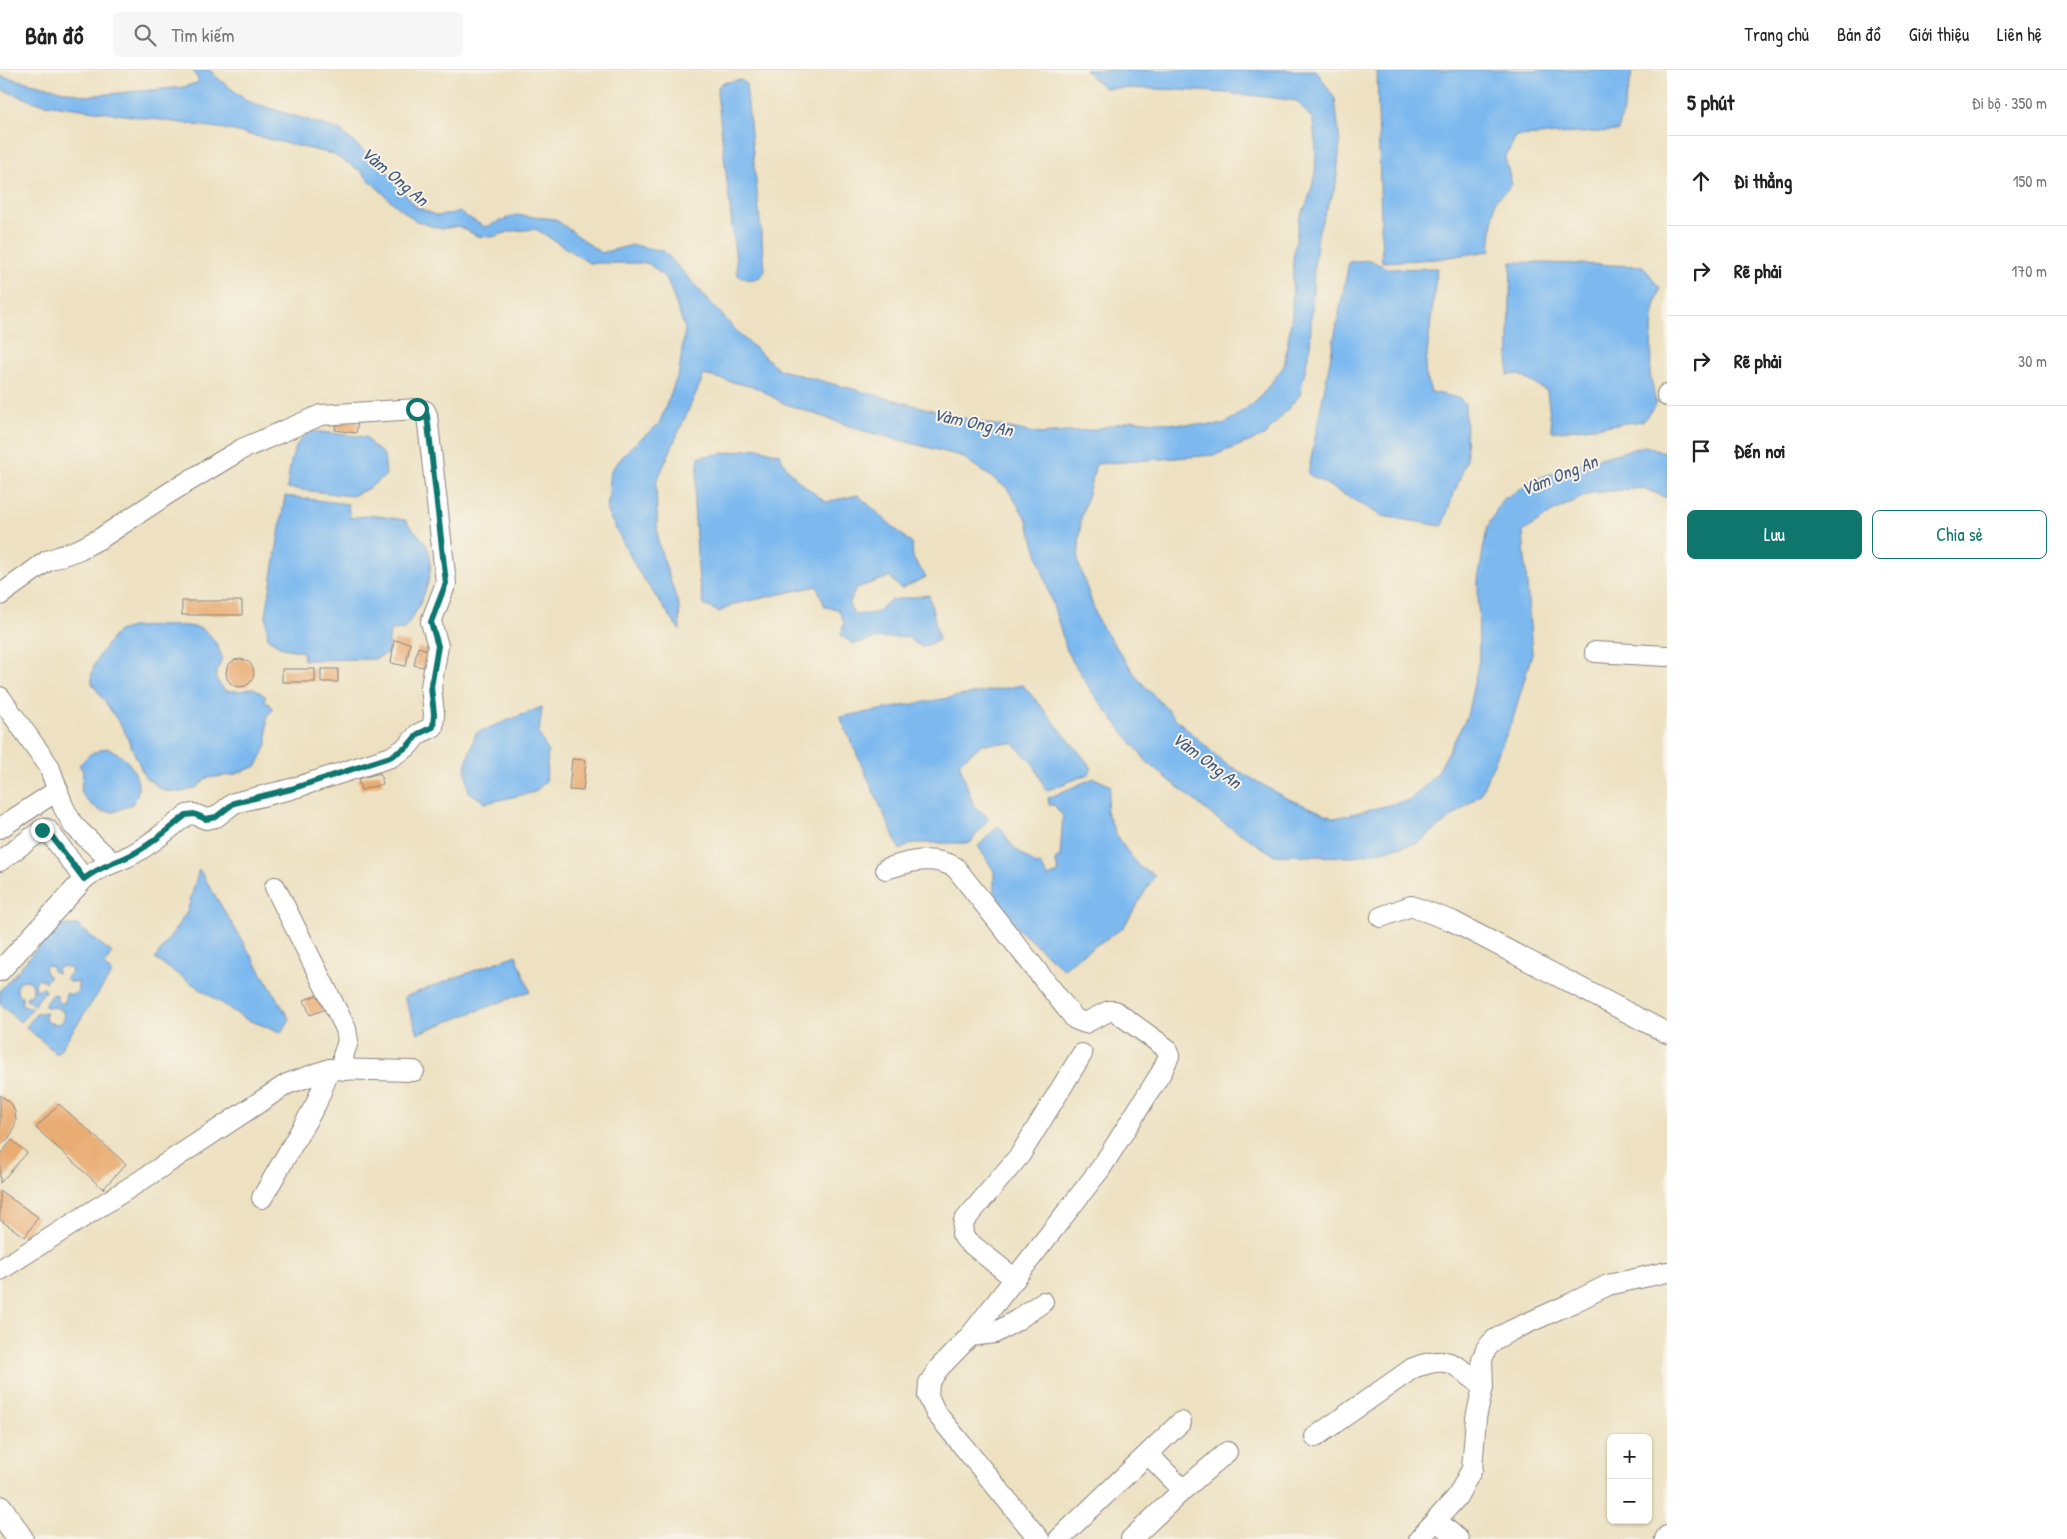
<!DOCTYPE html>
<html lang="vi">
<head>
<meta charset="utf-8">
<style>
	:root { --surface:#fff; --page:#f6f6f6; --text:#222; --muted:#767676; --line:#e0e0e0; --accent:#0f766e }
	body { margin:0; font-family:"Patrick Hand",sans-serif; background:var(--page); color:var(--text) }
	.controls { position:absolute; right:15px; bottom:15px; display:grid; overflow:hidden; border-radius:8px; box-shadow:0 1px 4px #0004 }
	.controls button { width:45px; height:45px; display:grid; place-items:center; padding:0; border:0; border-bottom:1px solid var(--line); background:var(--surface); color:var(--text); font:25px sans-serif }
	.stop { position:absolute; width:15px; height:15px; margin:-11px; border:4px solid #0f766e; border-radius:50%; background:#fff }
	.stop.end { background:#0f766e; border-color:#fff; box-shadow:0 1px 5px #0008 }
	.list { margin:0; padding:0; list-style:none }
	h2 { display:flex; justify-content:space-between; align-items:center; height:65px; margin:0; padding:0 20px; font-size:21px }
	h2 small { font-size:16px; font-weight:400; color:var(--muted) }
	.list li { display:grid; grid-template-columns:32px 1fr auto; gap:15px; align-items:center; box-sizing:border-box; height:90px; padding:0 20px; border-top:1px solid var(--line) }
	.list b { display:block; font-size:19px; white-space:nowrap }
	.list em { font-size:16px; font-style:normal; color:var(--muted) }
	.actions { display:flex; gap:10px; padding:15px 20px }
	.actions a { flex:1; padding:11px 0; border:1px solid var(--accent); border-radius:8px; text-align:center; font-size:18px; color:var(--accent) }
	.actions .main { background:var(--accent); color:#fff }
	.icon { flex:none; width:28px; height:28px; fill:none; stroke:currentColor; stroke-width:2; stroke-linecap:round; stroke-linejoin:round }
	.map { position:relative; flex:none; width:1667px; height:1469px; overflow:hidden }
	header { display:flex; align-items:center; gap:30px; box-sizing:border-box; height:70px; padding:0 25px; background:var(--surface); border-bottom:1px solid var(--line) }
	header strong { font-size:24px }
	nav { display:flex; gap:28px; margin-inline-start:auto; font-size:18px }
	.search { width:350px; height:45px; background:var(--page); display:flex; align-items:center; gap:12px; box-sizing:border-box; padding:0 18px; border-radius:8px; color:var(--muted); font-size:19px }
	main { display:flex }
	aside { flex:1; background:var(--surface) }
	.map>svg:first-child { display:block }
	.water { fill:#7db9ef; stroke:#506e95 }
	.building { fill:#e9ac72 }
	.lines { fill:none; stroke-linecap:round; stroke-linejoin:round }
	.minor-casing { stroke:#88827e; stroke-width:22 }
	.major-casing { stroke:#88827e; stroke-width:28 }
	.minor { stroke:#fff; stroke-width:20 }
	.major { stroke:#fff; stroke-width:26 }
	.route { stroke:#0f766e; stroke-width:6 }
	.labels { text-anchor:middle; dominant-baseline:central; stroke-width:4; stroke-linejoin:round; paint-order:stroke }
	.water-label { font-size:18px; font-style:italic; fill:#42577a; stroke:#f7f3e8 }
</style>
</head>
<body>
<header>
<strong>Bản đồ</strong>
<div class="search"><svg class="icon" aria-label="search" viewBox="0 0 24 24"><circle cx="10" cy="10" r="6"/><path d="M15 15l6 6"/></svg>Tìm kiếm</div>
<nav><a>Trang chủ</a><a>Bản đồ</a><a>Giới thiệu</a><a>Liên hệ</a></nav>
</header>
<main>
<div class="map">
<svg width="1667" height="1469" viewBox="0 0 1667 1469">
	<rect width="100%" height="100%" fill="#f7f3e8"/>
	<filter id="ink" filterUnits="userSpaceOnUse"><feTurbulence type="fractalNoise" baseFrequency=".02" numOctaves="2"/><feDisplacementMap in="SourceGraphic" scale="10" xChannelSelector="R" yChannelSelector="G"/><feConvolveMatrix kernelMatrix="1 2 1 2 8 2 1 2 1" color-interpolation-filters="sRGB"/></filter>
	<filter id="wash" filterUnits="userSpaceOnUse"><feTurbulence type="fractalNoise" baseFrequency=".0096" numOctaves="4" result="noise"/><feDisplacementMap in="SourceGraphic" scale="20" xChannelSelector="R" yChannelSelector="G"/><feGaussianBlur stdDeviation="1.12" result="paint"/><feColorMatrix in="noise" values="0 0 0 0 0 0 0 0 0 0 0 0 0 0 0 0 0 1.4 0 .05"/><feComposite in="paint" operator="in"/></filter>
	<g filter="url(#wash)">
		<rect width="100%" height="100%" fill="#ede1c1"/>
		<g class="water">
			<path d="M193,0H210L215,6L247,31L339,60L386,100L415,136L437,146L459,142L485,157L516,145L555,149L601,183L633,175L664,181L742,267L780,300L978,352L1040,364L1092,360L1133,350L1179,354L1223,355L1258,330L1284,296L1292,245L1293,190L1299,149L1307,133L1315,107L1316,82L1313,50L1297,31C1233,22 1168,18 1104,18L1085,0H1316L1335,29L1340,74L1336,115L1319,159L1314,197L1310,276L1300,325L1264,366L1215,385L1096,394L1081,448L1078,492L1098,551L1139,610L1177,650L1223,692L1284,727L1335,748L1410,730L1438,702L1467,646L1479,590L1478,510L1487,458L1502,430L1539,408L1585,392L1645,376L1667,383V428L1643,418L1591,423L1552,442L1523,462L1532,583L1513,649L1480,725L1418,773L1353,787L1274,785L1216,748L1147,692L1094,625L1068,584L1027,450L1007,418L961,386L864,361L783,333L757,318L704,305L656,413L658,472L679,537L680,561L638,501L607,442L611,400L631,377L659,354L679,302L685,259L667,209L648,193H589L536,159L512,161L492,167L477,166L458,156L441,159L416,151L392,132L359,100L332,84L225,59L38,33L0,19V6L86,26L184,17L199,12Z"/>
			<path d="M1377,0H1633L1618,61L1516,66L1505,88L1512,115L1495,131L1490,181L1436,189L1382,192Z"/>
			<path d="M740,10L744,12L746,15L765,200C762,211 746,212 738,205L737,200L717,22L718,17L722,13Z"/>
			<path d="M1370,190L1388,199L1437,198L1425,302L1431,322L1459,328L1465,334L1467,389L1442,456L1382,446L1308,404L1349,192Z"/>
			<path d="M1511,192L1643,196L1660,218L1653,245L1650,304L1656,334L1643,351L1552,362L1547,321L1518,304L1508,305Z"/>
			<path d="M312,361L366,367L371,374L384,385L386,405L369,418L352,426L287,418C290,398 291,370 312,361Z"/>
			<path d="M757,378L780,384C787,406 808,418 826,432L858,425L912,474L913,488L926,507L901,519L890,507L856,518L849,535L855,545L875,543L891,530L929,525L939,570L923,577L913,572L908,567L879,568L854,574L841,566L844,552L838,539L825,537L817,516L735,534L719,542L704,535L699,513L694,434L699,387Z"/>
			<path d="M285,426L348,434L350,448L371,445L405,450C412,459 424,469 428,478C437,504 420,539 404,559L390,560L388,583L374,589L304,590L303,582L283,578L268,569L266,546Z"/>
			<path d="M132,557C148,557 189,553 202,559C212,564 219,578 222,587C217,605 210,606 226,621H241L254,618L265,626V632L270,634L273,640L267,646V675L257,696L233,705L207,708L196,718L182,722L164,721L145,707L124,660L92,613C88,596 107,574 118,561Z"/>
			<path d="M1023,615L1092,698L1088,704L1046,721L1034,695L1013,673L982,674L959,693L974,736L989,748L970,773H913L900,780L840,647Z"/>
			<path d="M542,637L539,664L548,681L546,711L535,722L486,733L469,722L465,697L476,663Z"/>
			<path d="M106,678C123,683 139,700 138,719C138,724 135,730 132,734L114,742L101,741L88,732L81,722L83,701L79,695L90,684Z"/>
			<path d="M1094,708L1111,716L1106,741L1119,770L1139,797L1155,805L1123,858L1084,883L1063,899L1018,859L1003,840L994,822V801L978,776L998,756C1005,760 1005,767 1010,773C1017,781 1027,788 1036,795L1040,794L1048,807L1059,803L1055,790L1060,787L1063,746L1054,735H1049L1048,728Z"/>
			<path d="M199,799L290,950L281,962L245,949L155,889L187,842Z"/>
			<path d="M68,855H77L112,883L104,895L112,903L57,984L26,957L36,944L46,942L45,950L50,953L59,954L64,950L63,941L55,937L48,938L44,935L52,924L58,925L56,931L64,934L66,923L72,925L78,921V912H69L66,909L72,902L70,898L62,896L57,899V903L52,901L53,897L48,895L44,898L47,905L50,906L45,912L39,908L36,911L35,918L40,920L44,917L45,921L34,935L26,930L27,926H31L33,922L32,913L27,910L20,911L17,917V923L20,926H22V936L33,938L20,952L0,934V921L55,858Z"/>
			<path d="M516,885L530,921L418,963L404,927Z"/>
		</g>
		<g id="blocks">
			<g class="building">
				<path d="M336,349L358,352L356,363L335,360Z"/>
				<rect x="182" y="531" width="60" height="14"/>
				<path d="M394,570L410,573L406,596L391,593Z"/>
				<path d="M418,577L432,581L428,598L414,595Z"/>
				<circle cx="240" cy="603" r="14"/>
				<rect x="282" y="599" width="33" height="13"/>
				<rect x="321" y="599" width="17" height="13"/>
				<path d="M572,689L586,690L583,721L569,720Z"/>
				<path d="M380,703L383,714L361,720L358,709Z"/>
				<path d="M323,923L329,938L310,945L304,930Z"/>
				<path d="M0,1025L11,1033L15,1042L16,1051L13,1061L8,1069L0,1075Z"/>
				<path d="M59,1034L126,1094L103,1119L36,1058Z"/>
				<path d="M12,1070L27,1083L0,1113V1085Z"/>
				<path d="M0,1121L38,1147L25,1167L0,1150Z"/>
			</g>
		</g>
	</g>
	<g filter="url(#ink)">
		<use href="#blocks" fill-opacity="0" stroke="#88827e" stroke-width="1"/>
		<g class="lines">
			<g class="minor-casing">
				<g id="minor">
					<path d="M1667,326V324"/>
					<path d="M0,525L47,491L80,479L101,468L169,423L242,379L321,345L417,339L425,341L427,345L446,513L431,552L438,576L431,617L434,644L433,657L418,664L407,677L391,687L291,719L234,733L216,747L206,749L194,744L187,745C168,759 150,776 129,786C113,794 98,797 84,809L0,901"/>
					<path d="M1595,582L1667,586"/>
					<path d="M0,627L49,696L63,736L73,755L112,792"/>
					<path d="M0,758L58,720"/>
					<path d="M0,791L42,760L47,759L84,809"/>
					<path d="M886,799C910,791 931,785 955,797L1075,949L1085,953L1109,941H1115L1166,978L1169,986L1161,1003L1101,1098L970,1266L939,1298L929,1313L928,1326L936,1343L1039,1469"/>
					<path d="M275,817L346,959L348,971L343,986L345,1000"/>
					<path d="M1381,847L1411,836L1452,851L1667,963"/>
					<path d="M262,1128L316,1034L330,999"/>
					<path d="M0,1200L140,1111L287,1014L330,999L414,1001"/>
					<path d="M1015,1209L966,1170L962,1164L964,1151L1020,1085L1082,984"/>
					<path d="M970,1266L995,1263L1017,1250L1043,1232"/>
					<path d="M1315,1367L1413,1298C1450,1284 1455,1294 1483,1317"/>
					<path d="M1183,1420L1227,1382"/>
					<path d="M1436,1450L1458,1469"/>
					<path d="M1059,1469L1181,1352"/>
					<path d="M1131,1469L1183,1420L1148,1384"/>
					<path d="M1419,1469L1457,1427L1472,1399L1476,1348L1483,1317L1482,1290L1486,1279L1494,1270L1510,1261L1572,1233L1608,1215L1667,1202"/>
					<path d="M1665,1469L1667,1466"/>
				</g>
			</g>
			<g class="major-casing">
				<path id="major" d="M0,1439L20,1469"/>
			</g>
			<use href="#minor" class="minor"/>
			<use href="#major" class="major"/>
		</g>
	</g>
	<g class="lines" filter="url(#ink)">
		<path class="route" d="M42,760H47L84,809C99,797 112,794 129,786C150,776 168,759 186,745L194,744L206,749L216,747L234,733L291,719L390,687L407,677L418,664L433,657L434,644L431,617L438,576L431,552L446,513L427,345L425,341L417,339"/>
	</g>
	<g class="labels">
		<g class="water-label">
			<text transform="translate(395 106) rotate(40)">Vàm Ong An</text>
			<text transform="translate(973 352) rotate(12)">Vàm Ong An</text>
			<text transform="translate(1559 405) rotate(-22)">Vàm Ong An</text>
			<text transform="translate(1207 690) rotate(37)">Vàm Ong An</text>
		</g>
	</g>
</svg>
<div class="controls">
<button>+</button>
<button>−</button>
</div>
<div class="stop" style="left:417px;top:339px"></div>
<div class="stop end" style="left:42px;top:760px"></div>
</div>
<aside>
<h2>5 phút<small>Đi bộ · 350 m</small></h2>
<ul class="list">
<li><svg class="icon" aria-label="ahead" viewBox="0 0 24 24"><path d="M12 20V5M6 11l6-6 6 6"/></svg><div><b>Đi thẳng</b></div><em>150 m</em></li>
<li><svg class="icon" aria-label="right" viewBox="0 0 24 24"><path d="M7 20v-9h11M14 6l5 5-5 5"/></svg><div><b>Rẽ phải</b></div><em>170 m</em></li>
<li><svg class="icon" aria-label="right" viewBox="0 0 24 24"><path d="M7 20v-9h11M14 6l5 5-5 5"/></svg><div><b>Rẽ phải</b></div><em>30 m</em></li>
<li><svg class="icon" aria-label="arrive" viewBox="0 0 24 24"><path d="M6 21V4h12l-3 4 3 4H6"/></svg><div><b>Đến nơi</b></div></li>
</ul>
<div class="actions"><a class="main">Lưu</a><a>Chia sẻ</a></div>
</aside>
</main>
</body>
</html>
